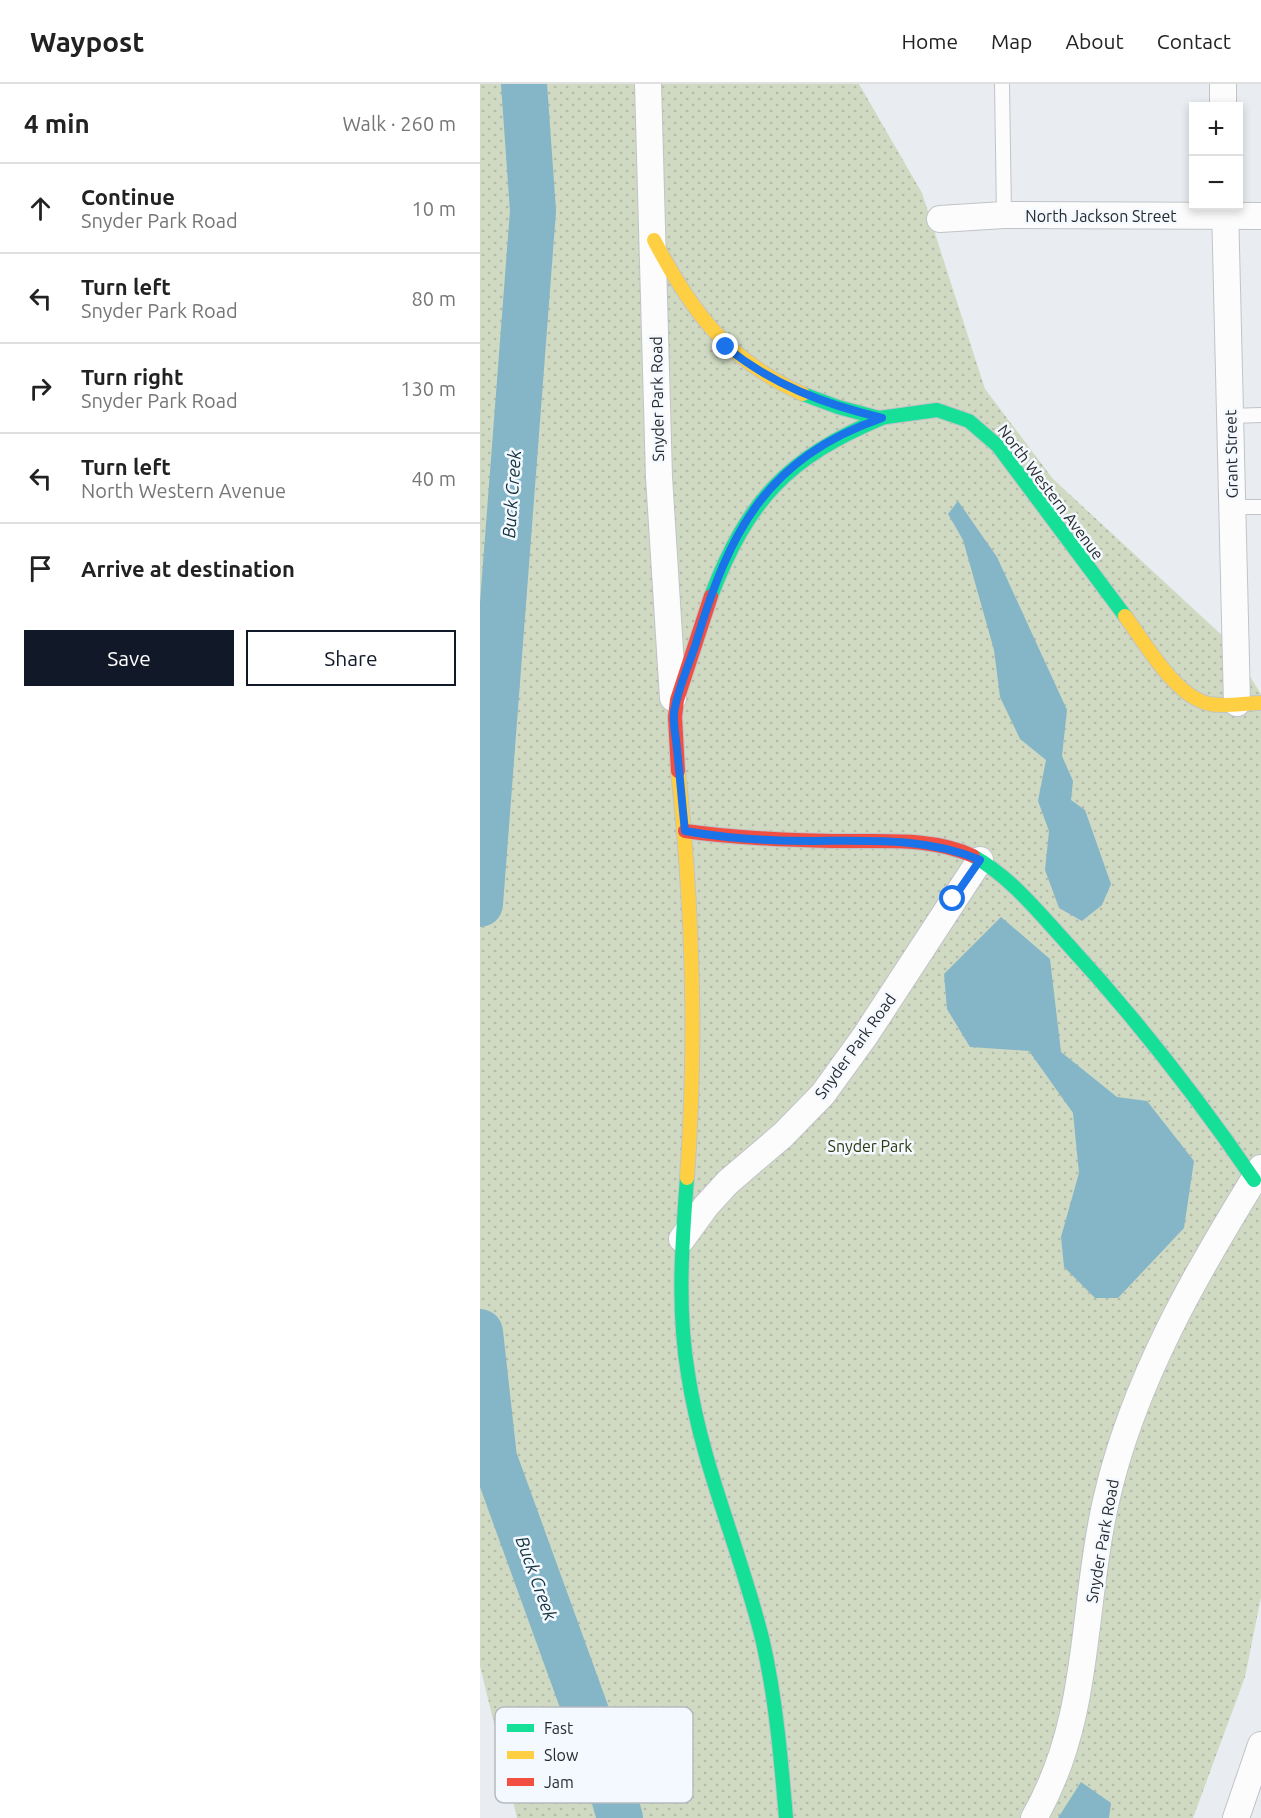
<!DOCTYPE html>
<html lang="en">
<head>
<meta charset="utf-8">
<style>
	:root { --surface:#fff; --page:#f2f2f2; --text:#222; --muted:#767676; --line:#e0e0e0; --accent:#111827 }
	body { margin:0; font-family:Ubuntu,sans-serif; background:var(--page); color:var(--text) }
	.controls { position:absolute; right:18px; top:18px; display:grid; overflow:hidden; border-radius:0px; box-shadow:0 3px 9px #0003 }
	.controls button { width:54px; height:54px; display:grid; place-items:center; padding:0; border:0; border-bottom:2px solid var(--line); background:var(--surface); color:var(--text); font:30px sans-serif }
	.stop { position:absolute; width:18px; height:18px; margin:-14px; border:4px solid #1a73e8; border-radius:50%; background:#fff }
	.stop.end { background:#1a73e8; border-color:#fff; box-shadow:0 2px 6px #0008 }
	.list { margin:0; padding:0; list-style:none }
	h2 { display:flex; justify-content:space-between; align-items:center; height:78px; margin:0; padding:0 24px; font-size:26px }
	h2 small { font-size:20px; font-weight:400; color:var(--muted) }
	.list li { display:grid; grid-template-columns:39px 1fr auto; gap:18px; align-items:center; box-sizing:border-box; height:90px; padding:0 24px; border-top:2px solid var(--line) }
	.list b { display:block; font-size:22px; white-space:nowrap }
	.list p { margin:0; font-size:20px; white-space:nowrap; color:var(--muted) }
	.list em { font-size:20px; font-style:normal; color:var(--muted) }
	.actions { display:flex; gap:12px; padding:18px 24px }
	.actions a { flex:1; padding:14px 0; border:2px solid var(--accent); border-radius:0px; text-align:center; font-size:21px; color:var(--accent) }
	.actions .main { background:var(--accent); color:#fff }
	.icon { flex:none; width:33px; height:33px; fill:none; stroke:currentColor; stroke-width:2; stroke-linecap:round; stroke-linejoin:round }
	.map { position:relative; flex:none; width:781px; height:1734px; overflow:hidden }
	header { display:flex; align-items:center; gap:36px; box-sizing:border-box; height:84px; padding:0 30px; background:var(--surface); border-bottom:2px solid var(--line) }
	header strong { font-size:28px }
	nav { display:flex; gap:33px; margin-inline-start:auto; font-size:21px }
	main { display:flex }
	aside { flex:1; background:var(--surface) }
	.map>svg:first-child { display:block }
	.park { fill:url(#park-dots) }
	.water { fill:#85b6c7 }
	.lines { fill:none; stroke-linecap:round; stroke-linejoin:round }
	.river { stroke:#85b6c7; stroke-width:46 }
	.lane-casing { stroke:#c1c4c7; stroke-width:16 }
	.street-casing { stroke:#c1c4c7; stroke-width:28 }
	.fast-casing { stroke:#c1c4c7; stroke-width:16 }
	.slow-casing { stroke:#c1c4c7; stroke-width:16 }
	.jam-casing { stroke:#c1c4c7; stroke-width:16 }
	.lane { stroke:#fcfcfd; stroke-width:14 }
	.street { stroke:#fcfcfd; stroke-width:26 }
	.fast { stroke:#16e098; stroke-width:14 }
	.slow { stroke:#ffcf43; stroke-width:14 }
	.jam { stroke:#f24e42; stroke-width:14 }
	.route { stroke:#1a73e8; stroke-width:8 }
	.labels { text-anchor:middle; dominant-baseline:central; stroke-width:5; stroke-linejoin:round; paint-order:stroke }
	.street-label { font-size:16px; fill:#282a2d; stroke:#f4f9ff }
	.park-label { font-size:16px; fill:#2e3a11; stroke:#f4f9ff }
	.water-label { font-size:18px; font-style:italic; fill:#10313c; stroke:#f4f9ff }
	.key { fill:#f4f9ff; stroke:#b7bbc0; stroke-width:1.5 }
	.key-label { font-size:16px; fill:#282a2d }
</style>
</head>
<body>
<header>
<strong>Waypost</strong>
<nav><a>Home</a><a>Map</a><a>About</a><a>Contact</a></nav>
</header>
<main>
<aside>
<h2>4 min<small>Walk · 260 m</small></h2>
<ul class="list">
<li><svg class="icon" aria-label="ahead" viewBox="0 0 24 24"><path d="M12 20V5M6 11l6-6 6 6"/></svg><div><b>Continue</b><p>Snyder Park Road</p></div><em>10 m</em></li>
<li><svg class="icon" aria-label="left" viewBox="0 0 24 24"><path d="M17 20v-9H6M10 6l-5 5 5 5"/></svg><div><b>Turn left</b><p>Snyder Park Road</p></div><em>80 m</em></li>
<li><svg class="icon" aria-label="right" viewBox="0 0 24 24"><path d="M7 20v-9h11M14 6l5 5-5 5"/></svg><div><b>Turn right</b><p>Snyder Park Road</p></div><em>130 m</em></li>
<li><svg class="icon" aria-label="left" viewBox="0 0 24 24"><path d="M17 20v-9H6M10 6l-5 5 5 5"/></svg><div><b>Turn left</b><p>North Western Avenue</p></div><em>40 m</em></li>
<li><svg class="icon" aria-label="arrive" viewBox="0 0 24 24"><path d="M6 21V4h12l-3 4 3 4H6"/></svg><div><b>Arrive at destination</b></div></li>
</ul>
<div class="actions"><a class="main">Save</a><a>Share</a></div>
</aside>
<div class="map">
<svg width="781" height="1734" viewBox="0 0 781 1734">
	<defs>
		<pattern id="park-dots" width="8" height="8" patternUnits="userSpaceOnUse" patternTransform="scale(1.5)"><rect width="8" height="8" fill="#d0dac3"/><path d="M2 2h.1M6 6h.1" fill="none" stroke="#b3bba8" stroke-width="1.8" stroke-linecap="round"/></pattern>
	</defs>
	<rect width="100%" height="100%" fill="#e9ecf0"/>
	<path class="park" d="M0,0H379L442,109L505,305L573,395L746,555L781,610V1513L765,1593L713,1734H37L0,1582Z"/>
	<g class="water">
		<path d="M478,417L517,473L587,626L582,672L593,697L591,716L605,726L631,800L622,821L602,837L579,824L565,786L569,747L558,717L566,676L540,655L520,613L514,566L483,456L468,430Z"/>
		<path d="M521,833L570,875L581,968L637,1013L667,1017L714,1077L704,1144L638,1214H615L584,1183L581,1153L599,1089L593,1029L549,967L490,963L467,925L464,890Z"/>
		<path d="M601,1698L631,1719L629,1734H578Z"/>
	</g>
	<g class="lines">
		<g class="river">
			<path d="M0,820L53,127L44,0"/>
			<path d="M0,1248L14,1374L123,1675L140,1734"/>
		</g>
		<g class="lane-casing">
			<g id="lane">
				<path d="M522,0L524,131"/>
				<path d="M750,332L781,331"/>
				<path d="M752,423H781"/>
			</g>
		</g>
		<g class="street-casing">
			<g id="street">
				<path d="M168,0L179,393L193,614"/>
				<path d="M743,0V22"/>
				<path d="M745,122L757,619"/>
				<path d="M460,135L524,131L781,132"/>
				<path d="M202,1155L226,1122L248,1098L303,1051L343,1010L385,952L500,776"/>
				<path d="M554,1734C612,1633 601,1525 626,1417C653,1297 717,1187 781,1084"/>
				<path d="M756,1734L781,1661"/>
			</g>
		</g>
		<g class="fast-casing">
			<g id="fast">
				<path d="M323,310L358,323L399,334L457,326L489,337L518,362L645,532"/>
				<path d="M231,512C268,416 307,374 402,334"/>
				<path d="M493,772C529,792 556,825 584,856C653,931 716,1011 774,1096"/>
				<path d="M207,1094C202,1159 197,1225 208,1290C222,1383 261,1467 283,1558C296,1616 301,1675 306,1734"/>
			</g>
		</g>
		<g class="slow-casing">
			<g id="slow">
				<path d="M174,156C211,227 248,277 323,310"/>
				<path d="M645,532C666,560 695,613 730,620C747,623 765,619 781,619"/>
				<path d="M198,687C213,825 217,956 207,1094"/>
			</g>
		</g>
		<g class="jam-casing">
			<g id="jam">
				<path d="M198,687L195,633L197,616L231,512"/>
				<path d="M205,747C254,754 303,756 352,757C398,758 450,752 493,772"/>
			</g>
		</g>
		<use href="#lane" class="lane"/>
		<use href="#street" class="street"/>
		<use href="#fast" class="fast"/>
		<use href="#slow" class="slow"/>
		<use href="#jam" class="jam"/>
	</g>
	<g class="lines">
		<path class="route" d="M246,263C293,301 344,320 402,334C286,374 249,448 216,559C209,581 197,606 194,629C193,640 196,654 197,665C200,693 202,720 205,747C233,752 262,755 291,756C361,760 435,748 500,776L473,815"/>
	</g>
	<g class="labels">
		<g class="street-label">
			<text x="621" y="132">North Jackson Street</text>
			<text transform="translate(177 315) rotate(-91)">Snyder Park Road</text>
			<text transform="translate(751 370) rotate(-91)">Grant Street</text>
			<text transform="translate(571 408) rotate(53)">North Western Avenue</text>
			<text transform="translate(375 962) rotate(-54)">Snyder Park Road</text>
			<text transform="translate(622 1457) rotate(-80)">Snyder Park Road</text>
		</g>
		<g class="park-label">
			<text x="390" y="1062">Snyder Park</text>
		</g>
		<g class="water-label">
			<text transform="translate(31 410) rotate(-86)">Buck Creek</text>
			<text transform="translate(57 1494) rotate(70)">Buck Creek</text>
		</g>
	</g>
	<rect x="15" y="1623" width="198" height="96" rx="9" class="key"/>
	<rect x="27" y="1640" width="27" height="8" fill="#16e098"/>
	<rect x="27" y="1667" width="27" height="8" fill="#ffcf43"/>
	<rect x="27" y="1694" width="27" height="8" fill="#f24e42"/>
	<g class="key-label">
		<text x="64" y="1650">Fast</text>
		<text x="64" y="1677">Slow</text>
		<text x="64" y="1704">Jam</text>
	</g>
</svg>
<div class="controls">
<button>+</button>
<button>−</button>
</div>
<div class="stop" style="left:473px;top:815px"></div>
<div class="stop end" style="left:246px;top:263px"></div>
</div>
</main>
</body>
</html>
